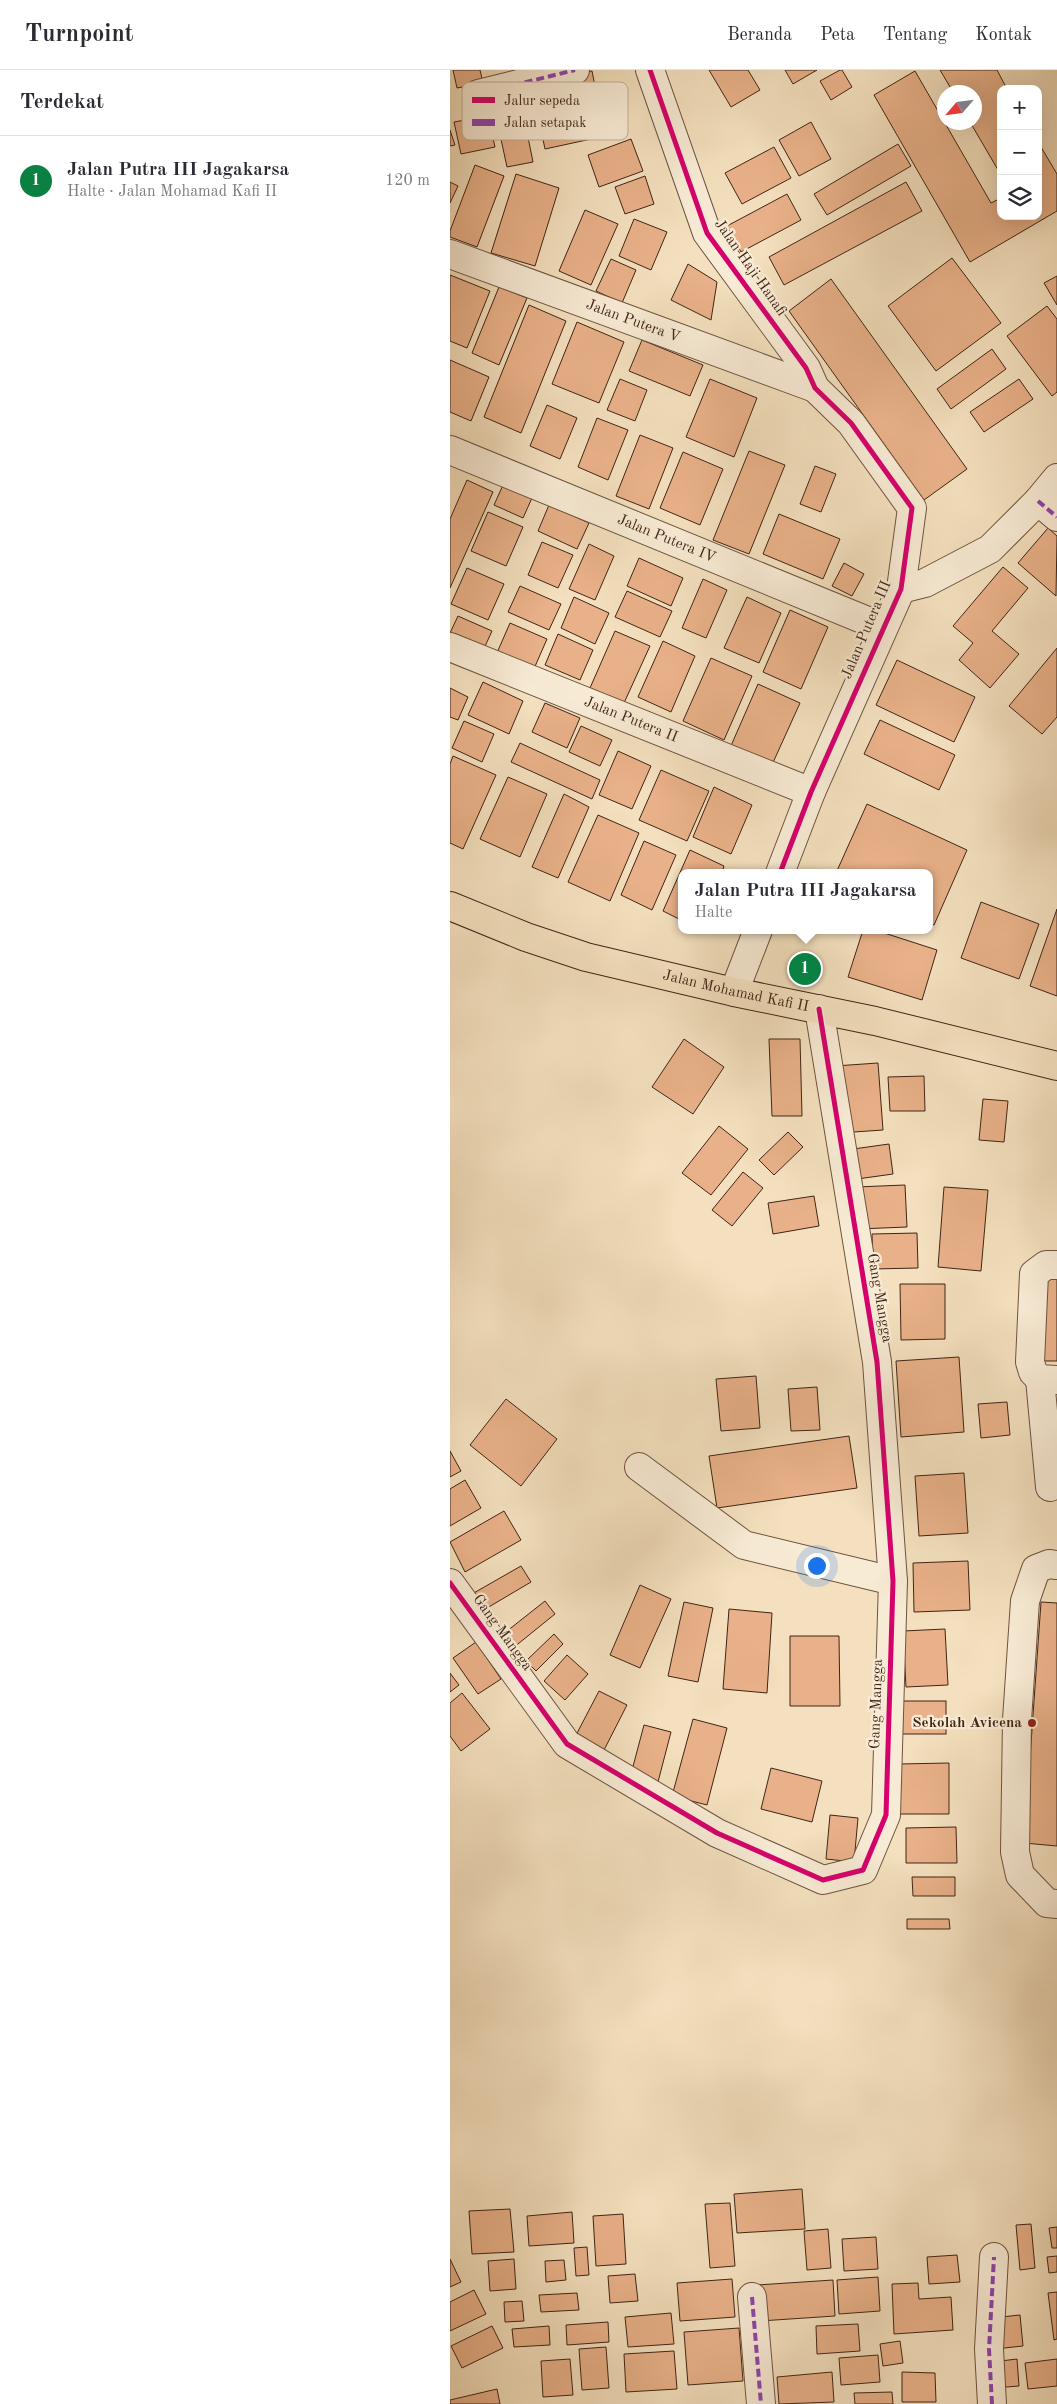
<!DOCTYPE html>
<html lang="id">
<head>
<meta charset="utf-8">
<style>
	:root { --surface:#fff; --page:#f7f7f7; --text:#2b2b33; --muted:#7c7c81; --line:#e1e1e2; --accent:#0b8043 }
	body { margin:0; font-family:"Old Standard TT",serif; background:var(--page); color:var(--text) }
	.controls { position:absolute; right:15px; top:15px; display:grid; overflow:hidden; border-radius:10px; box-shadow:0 5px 20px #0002 }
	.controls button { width:45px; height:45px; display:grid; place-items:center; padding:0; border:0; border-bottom:1px solid var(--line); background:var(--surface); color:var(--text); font:25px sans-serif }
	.compass { position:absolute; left:487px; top:15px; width:45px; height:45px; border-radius:50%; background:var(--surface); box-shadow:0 5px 20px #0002; rotate:242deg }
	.you { position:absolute; left:366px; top:1495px; width:18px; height:18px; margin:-12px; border:4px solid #fff; border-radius:50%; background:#1a73e8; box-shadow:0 0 0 8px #1a73e833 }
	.badge { display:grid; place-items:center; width:32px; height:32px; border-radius:50%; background:var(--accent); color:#fff; font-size:16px; font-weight:700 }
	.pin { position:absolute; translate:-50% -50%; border:2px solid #fff; box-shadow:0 1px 5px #0006 }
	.popup { position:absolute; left:228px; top:799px; width:255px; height:65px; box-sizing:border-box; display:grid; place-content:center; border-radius:10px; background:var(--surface); filter:drop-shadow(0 1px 4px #0005); font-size:16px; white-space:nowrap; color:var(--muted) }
	.popup b { font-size:19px; color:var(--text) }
	.popup::after { content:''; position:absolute; left:50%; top:100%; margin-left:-10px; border:10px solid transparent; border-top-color:var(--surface) }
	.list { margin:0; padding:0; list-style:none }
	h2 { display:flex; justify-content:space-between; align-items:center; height:65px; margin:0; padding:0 20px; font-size:21px }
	h2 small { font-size:16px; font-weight:400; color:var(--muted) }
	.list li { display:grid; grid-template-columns:32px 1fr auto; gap:15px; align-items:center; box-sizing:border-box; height:90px; padding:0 20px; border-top:1px solid var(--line) }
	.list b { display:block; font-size:19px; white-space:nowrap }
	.list p { margin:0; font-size:16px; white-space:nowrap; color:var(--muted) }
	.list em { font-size:16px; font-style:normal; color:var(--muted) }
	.icon { flex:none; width:28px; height:28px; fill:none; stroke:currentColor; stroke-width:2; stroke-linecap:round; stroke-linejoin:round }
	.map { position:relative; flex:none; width:607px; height:2334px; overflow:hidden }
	header { display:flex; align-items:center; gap:30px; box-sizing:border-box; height:70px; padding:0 25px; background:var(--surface); border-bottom:1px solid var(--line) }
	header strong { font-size:24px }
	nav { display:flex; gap:28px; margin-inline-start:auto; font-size:18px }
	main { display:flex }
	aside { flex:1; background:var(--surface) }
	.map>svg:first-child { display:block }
	.building { fill:#e9b189; stroke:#402415 }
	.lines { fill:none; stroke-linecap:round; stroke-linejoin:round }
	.minor-casing { stroke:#6d533f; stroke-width:30 }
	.major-casing { stroke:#402415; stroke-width:30 }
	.minor { stroke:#f8ebd5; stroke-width:28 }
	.major { stroke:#f4e0be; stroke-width:28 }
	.quiet { stroke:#8e44ad; stroke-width:4; stroke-dasharray:8 4; stroke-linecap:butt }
	.cycleway-casing { stroke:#f8ebd5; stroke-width:8 }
	.cycleway { stroke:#d6006c; stroke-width:5 }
	.poi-dot { fill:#8f2418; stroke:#f8ebd5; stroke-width:2 }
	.labels { text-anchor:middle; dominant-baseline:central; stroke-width:4.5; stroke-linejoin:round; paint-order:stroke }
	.street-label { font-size:15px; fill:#402415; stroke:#f8ebd5 }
	.poi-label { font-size:15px; font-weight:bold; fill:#402415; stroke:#f8ebd5; text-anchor:end }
	.key { fill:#f8ebd5; stroke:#c1af9b; stroke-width:1 }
	.key-label { font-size:14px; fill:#402415 }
</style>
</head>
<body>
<header>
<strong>Turnpoint</strong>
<nav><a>Beranda</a><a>Peta</a><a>Tentang</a><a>Kontak</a></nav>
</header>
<main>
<aside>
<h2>Terdekat<small></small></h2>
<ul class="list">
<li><span class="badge">1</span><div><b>Jalan Putra III Jagakarsa</b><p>Halte · Jalan Mohamad Kafi II</p></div><em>120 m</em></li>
</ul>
</aside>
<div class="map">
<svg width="607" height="2334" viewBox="0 0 607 2334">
	<rect width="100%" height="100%" fill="#f4e0be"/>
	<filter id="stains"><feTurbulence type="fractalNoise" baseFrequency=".004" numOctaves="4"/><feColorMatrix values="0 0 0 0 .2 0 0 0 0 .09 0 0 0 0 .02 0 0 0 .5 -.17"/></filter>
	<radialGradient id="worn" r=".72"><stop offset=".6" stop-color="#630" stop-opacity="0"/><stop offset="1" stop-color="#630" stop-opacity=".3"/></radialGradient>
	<g class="building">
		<path d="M3,0H30L33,13L7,18Z"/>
		<path d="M259,0H298L310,20L281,37Z"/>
		<path d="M335,0H367L343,14Z"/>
		<path d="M390,0H392L402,17L381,30L370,11Z"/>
		<path d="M490,0H547L557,19H551V105L520,52H524V22H503Z"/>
		<path d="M142,1L155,66L95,79L81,13Z"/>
		<path d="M465,1L541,133L551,128V146H588V72L607,104V141L520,192L424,25Z"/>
		<path d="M68,18L83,92L57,97L41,23Z"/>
		<path d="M38,46L45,77L11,84L4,52Z"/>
		<path d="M361,52L381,89L349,106L329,70Z"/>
		<path d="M0,60L5,75L0,76Z"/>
		<path d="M181,69L193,101L149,117L138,85Z"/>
		<path d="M448,74L461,96L377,145L364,124Z"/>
		<path d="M324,77L341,108L292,134L275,103Z"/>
		<path d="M25,95L54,106L27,177L0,167V161Z"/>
		<path d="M66,104L109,118L85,196L41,183Z"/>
		<path d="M195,106L204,134L175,144L165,117Z"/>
		<path d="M0,112L8,116L0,133Z"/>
		<path d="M456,112L472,141L334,215L319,187Z"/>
		<path d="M337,124L351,150L291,182L277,156Z"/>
		<path d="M135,140L168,154L141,215L109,201Z"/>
		<path d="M184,149L217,162L201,200L169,186Z"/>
		<path d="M502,188L551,253L486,301L438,236Z"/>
		<path d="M161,189L186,200L172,233L146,221Z"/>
		<path d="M238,194L267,212L261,250L221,230Z"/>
		<path d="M0,205L40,221L17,278L0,271Z"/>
		<path d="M607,206V235L594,213Z"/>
		<path d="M381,209L517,399L474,430L339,241Z"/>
		<path d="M49,217L77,228L49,295L22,283Z"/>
		<path d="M79,235L116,251L71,363L34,347Z"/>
		<path d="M597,236L607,249V322L602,326L557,266Z"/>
		<path d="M127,252L174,272L149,333L102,314Z"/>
		<path d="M192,270L253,295L240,326L179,301Z"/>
		<path d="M542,279L556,299L501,339L487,319Z"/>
		<path d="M0,290L39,307L21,351L0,342Z"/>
		<path d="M170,309L197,320L185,351L157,340Z"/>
		<path d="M260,309L307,328L284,387L236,367Z"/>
		<path d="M569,309L583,329L534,362L520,342Z"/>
		<path d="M97,335L127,348L110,389L80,376Z"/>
		<path d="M147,348L178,360L158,410L128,397Z"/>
		<path d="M190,365L223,378L199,439L166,426Z"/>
		<path d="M299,381L335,395L299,484L263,470Z"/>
		<path d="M233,382L273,399L250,455L210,438Z"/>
		<path d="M365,396L386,404L371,442L350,434Z"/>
		<path d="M17,410L43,422L0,518V449Z"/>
		<path d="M53,415L82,428L73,448L44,435Z"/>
		<path d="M99,435L139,453L127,479L88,461Z"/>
		<path d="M38,442L73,457L56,496L21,481Z"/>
		<path d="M329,444L390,469L373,509L313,484Z"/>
		<path d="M598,458L607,466L606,526L568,493Z"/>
		<path d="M92,472L123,485L108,518L78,505Z"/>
		<path d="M139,474L164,486L145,530L119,519Z"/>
		<path d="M189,488L233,508L221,536L177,516Z"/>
		<path d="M394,493L414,504L402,526L382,516Z"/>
		<path d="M553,497L578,518L542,561L569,584L540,618L509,590L523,573L503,556Z"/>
		<path d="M17,498L54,514L38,550L1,534Z"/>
		<path d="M253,509L277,520L256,568L232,558Z"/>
		<path d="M70,516L111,534L99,560L58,542Z"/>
		<path d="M177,521L222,541L210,567L165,547Z"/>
		<path d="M124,527L159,543L145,574L111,558Z"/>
		<path d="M297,527L331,543L309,593L274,578Z"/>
		<path d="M340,540L378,557L351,619L313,602Z"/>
		<path d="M8,546L42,561L31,585L0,571V563Z"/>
		<path d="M60,553L97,569L83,601L46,585Z"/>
		<path d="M165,561L200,576L174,633L140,618Z"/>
		<path d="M108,564L143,580L130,610L95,595Z"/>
		<path d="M213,571L245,586L221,642L188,627Z"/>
		<path d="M607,578V647L592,664L559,636Z"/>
		<path d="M261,588L302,606L274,670L233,651Z"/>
		<path d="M447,590L525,627L504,672L426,635Z"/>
		<path d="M33,612L73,631L59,664L18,645Z"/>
		<path d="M308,614L350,633L321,697L280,678Z"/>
		<path d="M0,618L18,627L8,650L0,647Z"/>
		<path d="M95,633L130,648L117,678L82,662Z"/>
		<path d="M430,650L505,685L489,720L414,684Z"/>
		<path d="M14,651L44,664L32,692L2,678Z"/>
		<path d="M131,656L162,670L150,696L119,682Z"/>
		<path d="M70,673L150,710L142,729L61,692Z"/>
		<path d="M168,681L201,696L182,739L149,725Z"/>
		<path d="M3,686L46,705L13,779L0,773V694Z"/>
		<path d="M211,700L259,721L237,771L189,750Z"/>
		<path d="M58,707L97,724L70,787L30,769Z"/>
		<path d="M264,717L302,735L281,784L243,767Z"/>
		<path d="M114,724L139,737L108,808L82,797Z"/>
		<path d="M417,734L517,780L484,855L479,853V803H386Z"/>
		<path d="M148,745L189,763L160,831L118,812Z"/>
		<path d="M194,771L226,785L202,840L171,825Z"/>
		<path d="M240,780L274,796L272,803H231V850L213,841Z"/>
		<path d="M531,832L589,854L569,909L511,888Z"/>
		<path d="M607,839V926L580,916Z"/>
		<path d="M413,860H425L487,880L472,930L398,907Z"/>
		<path d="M234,969L274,997L243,1044L202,1017Z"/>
		<path d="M319,969H350L352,1046H322Z"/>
		<path d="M428,993L433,1060L389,1063L385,996Z"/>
		<path d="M474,1006L475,1041H440L438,1007Z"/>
		<path d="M533,1029L558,1031L554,1072L529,1070Z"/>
		<path d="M269,1056L298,1079L261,1125L232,1103Z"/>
		<path d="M338,1062L353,1077L324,1105L309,1090Z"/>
		<path d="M439,1074L443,1104L400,1110L396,1080Z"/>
		<path d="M293,1102L313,1118L282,1156L262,1140Z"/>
		<path d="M455,1115L457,1157L408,1159L406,1117Z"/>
		<path d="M494,1117L538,1120L531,1201L488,1197Z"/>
		<path d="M364,1126L369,1156L323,1164L318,1133Z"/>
		<path d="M467,1163L468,1198L423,1199L422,1164Z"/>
		<path d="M592,1207H607V1291H591Z"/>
		<path d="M450,1214H495V1269L451,1270Z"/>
		<path d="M509,1287L514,1362L451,1367L446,1291Z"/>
		<path d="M306,1306L310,1358L271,1361L266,1309Z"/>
		<path d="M367,1317L370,1360L341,1361L338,1319Z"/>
		<path d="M56,1329L107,1369L71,1416L20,1375Z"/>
		<path d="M557,1332L560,1365L531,1368L528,1334Z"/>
		<path d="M399,1366L407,1418L267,1438L259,1386Z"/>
		<path d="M0,1381L11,1401L0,1407Z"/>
		<path d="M514,1403L518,1463L469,1466L465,1406Z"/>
		<path d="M15,1410L31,1438L0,1456V1419Z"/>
		<path d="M54,1441L71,1470L15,1502L0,1472Z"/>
		<path d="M518,1491L520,1540L464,1542L463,1493Z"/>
		<path d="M71,1496L81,1512L32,1541L22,1524Z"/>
		<path d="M190,1515L221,1529L190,1598L160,1585Z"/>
		<path d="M95,1531L105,1544L63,1578L52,1565Z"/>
		<path d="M234,1532L263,1538L248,1612L218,1606Z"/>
		<path d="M591,1532L607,1533V1776L574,1773Z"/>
		<path d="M279,1539L322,1543L317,1623L273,1619Z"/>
		<path d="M495,1559L498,1615L456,1617L453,1561Z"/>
		<path d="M104,1564L113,1574L86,1601L76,1591Z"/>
		<path d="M340,1566H389L390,1636H340Z"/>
		<path d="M26,1572L51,1609L28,1624L3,1588Z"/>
		<path d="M117,1585L138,1604L115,1630L94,1611Z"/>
		<path d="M0,1603L9,1615L0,1622Z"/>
		<path d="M149,1621L177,1635L153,1682L125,1667Z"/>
		<path d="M12,1623L40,1659L11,1681L0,1666V1633Z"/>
		<rect x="450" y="1631" width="46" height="33"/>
		<path d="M243,1649L277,1658L257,1735L222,1726Z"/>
		<path d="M194,1655L221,1662L208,1712L181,1704Z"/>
		<path d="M499,1693V1744H449V1694Z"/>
		<path d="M321,1698L372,1711L362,1752L311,1739Z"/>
		<path d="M380,1745L408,1748L404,1792L376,1789Z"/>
		<path d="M506,1757L507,1793H456V1758Z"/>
		<path d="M462,1807H505V1826H463Z"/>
		<path d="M457,1849H499L500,1859H457Z"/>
		<path d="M352,2119L355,2159L287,2163L284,2124Z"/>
		<path d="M280,2133L285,2196L260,2198L255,2134Z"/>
		<path d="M60,2139L64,2182L22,2184L19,2141Z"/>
		<path d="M122,2142L124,2173L79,2176L77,2146Z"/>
		<path d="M173,2144L176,2194L146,2196L143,2146Z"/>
		<path d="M581,2154L585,2198L570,2200L566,2155Z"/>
		<path d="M607,2157V2178H602L599,2158Z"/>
		<path d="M378,2159L381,2198L357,2200L354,2161Z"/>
		<path d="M426,2167L428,2199L394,2201L392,2169Z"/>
		<path d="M137,2177L139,2205L126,2206L124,2178Z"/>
		<path d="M507,2185L510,2212L479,2214L477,2187Z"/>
		<path d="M607,2186V2202L599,2203L597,2187Z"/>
		<path d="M0,2189L11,2212L0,2217Z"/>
		<path d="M64,2189L66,2219L40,2221L38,2191Z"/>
		<path d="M114,2190L116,2210L96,2212L95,2191Z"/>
		<path d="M185,2204L188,2231L160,2233L158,2206Z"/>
		<path d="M428,2207L430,2241L389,2244L387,2210Z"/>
		<path d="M282,2209L285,2247L230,2251L227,2213Z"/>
		<path d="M383,2210L385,2246L310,2251L307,2215Z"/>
		<path d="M468,2213L469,2229L501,2227L503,2260L444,2264L442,2214Z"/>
		<path d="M24,2220L36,2244L0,2261V2232Z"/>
		<path d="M607,2222V2269L604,2270L598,2223Z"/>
		<path d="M127,2223L129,2240L91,2242L89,2225Z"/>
		<path d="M72,2231L74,2251L55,2252L54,2232Z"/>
		<path d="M221,2243L224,2274L178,2277L175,2247Z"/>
		<path d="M570,2245L573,2276L545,2279L542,2248Z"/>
		<path d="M158,2252L159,2272L117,2275L116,2255Z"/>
		<path d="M408,2254L410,2281L367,2284L366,2256Z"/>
		<path d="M42,2256L53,2278L12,2298L1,2276Z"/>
		<path d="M99,2256L100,2275L64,2277L62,2259Z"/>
		<path d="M289,2258L293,2311L238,2315L234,2262Z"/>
		<path d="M450,2271L453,2293L433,2296L430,2274Z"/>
		<path d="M156,2277L159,2318L132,2320L129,2279Z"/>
		<path d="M224,2281L227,2319L176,2322L174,2284Z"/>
		<path d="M428,2285L430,2312L391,2315L389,2288Z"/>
		<path d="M120,2289L123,2325L93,2327L91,2291Z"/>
		<path d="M567,2289L569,2316L544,2318L542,2292Z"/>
		<path d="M607,2289V2316L578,2319L575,2293Z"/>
		<path d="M382,2302L384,2332L329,2334L327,2307Z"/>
		<path d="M452,2302L485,2303L486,2332H452Z"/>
		<path d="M47,2319L50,2334H0V2330Z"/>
		<path d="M442,2322L443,2334H405L404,2323Z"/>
	</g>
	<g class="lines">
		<g class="minor-casing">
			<g id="minor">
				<path d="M200,0L257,163L356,298L365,318L401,353L462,438L451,519L361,722L330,803"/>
				<path d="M28,24L125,0"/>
				<path id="s1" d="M0,184L365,318"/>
				<path id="s2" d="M0,380L432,557"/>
				<path d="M588,431L607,447"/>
				<path d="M451,519L475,513L540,479L588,431L607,408"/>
				<path id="s3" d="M0,577L361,722"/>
				<path d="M284,922L308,860"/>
				<path d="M607,1195H596L584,1204L580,1292L583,1302L590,1309L607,1310"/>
				<path d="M590,1309L600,1417"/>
				<path d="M189,1397L294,1475L443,1511"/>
				<path d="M607,1495L599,1494L586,1499L575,1531L567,1650L565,1782L570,1805L597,1833L607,1834"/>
				<path d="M0,1513L117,1674L267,1763L373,1810L413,1800L436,1745L443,1511L427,1292L369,939"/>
				<path d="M302,2227L311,2334"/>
				<path d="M542,2334L539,2279L544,2187"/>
			</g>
		</g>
		<g class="major-casing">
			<g id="major">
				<path id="s4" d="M0,836L76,867L136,887L284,922L425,951L607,996"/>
			</g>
		</g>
		<use href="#minor" class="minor"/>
		<use href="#major" class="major"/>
		<g class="quiet">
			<path d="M28,24L125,0"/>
			<path d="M588,431L607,447"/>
			<path d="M302,2227L311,2334"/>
			<path d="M542,2334L539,2279L544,2187"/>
		</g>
		<g class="cycleway-casing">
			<g id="cycleway">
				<path d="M200,0L257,163L356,298L365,318L401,353L462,438L451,519L361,722L330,803"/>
				<path d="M0,1513L117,1674L267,1763L373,1810L413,1800L436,1745L443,1511L427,1292L369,939"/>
			</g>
		</g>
		<use href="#cycleway" class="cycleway"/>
	</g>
	<circle class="poi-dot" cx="582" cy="1653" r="5"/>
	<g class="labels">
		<g class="street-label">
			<text transform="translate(300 198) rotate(55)">Jalan Haji Hanafi</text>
			<text stroke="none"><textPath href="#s1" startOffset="195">Jalan Putera V</textPath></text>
			<text stroke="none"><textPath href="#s2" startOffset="234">Jalan Putera IV</textPath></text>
			<text transform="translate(417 560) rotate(-67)">Jalan Putera III</text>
			<text stroke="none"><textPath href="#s3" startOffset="195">Jalan Putera II</textPath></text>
			<text stroke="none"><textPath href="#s4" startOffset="299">Jalan Mohamad Kafi II</textPath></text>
			<text transform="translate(429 1228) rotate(80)">Gang Mangga</text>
			<text transform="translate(52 1563) rotate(54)">Gang Mangga</text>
			<text transform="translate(427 1634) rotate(-88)">Gang Mangga</text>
		</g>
		<g class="poi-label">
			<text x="572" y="1653">Sekolah Avicena</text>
		</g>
	</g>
	<rect x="12" y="12" width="166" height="58" rx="8" class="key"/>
	<rect x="22" y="27" width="23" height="6" fill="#d6006c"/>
	<rect x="22" y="49" width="23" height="7" fill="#8e44ad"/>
	<g class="key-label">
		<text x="54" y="35">Jalur sepeda</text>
		<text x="54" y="57">Jalan setapak</text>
	</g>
	<rect width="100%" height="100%" filter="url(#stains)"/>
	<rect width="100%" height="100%" fill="url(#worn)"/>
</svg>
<div class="controls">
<button>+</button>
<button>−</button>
<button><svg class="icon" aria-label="layers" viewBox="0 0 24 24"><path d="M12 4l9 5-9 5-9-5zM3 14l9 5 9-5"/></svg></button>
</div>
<svg class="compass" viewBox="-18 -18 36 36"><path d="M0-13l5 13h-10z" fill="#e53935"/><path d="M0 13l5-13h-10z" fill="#7c7c81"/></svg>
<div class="you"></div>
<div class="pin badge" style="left:355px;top:899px">1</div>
<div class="popup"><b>Jalan Putra III Jagakarsa</b>Halte</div>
</div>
</main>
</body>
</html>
